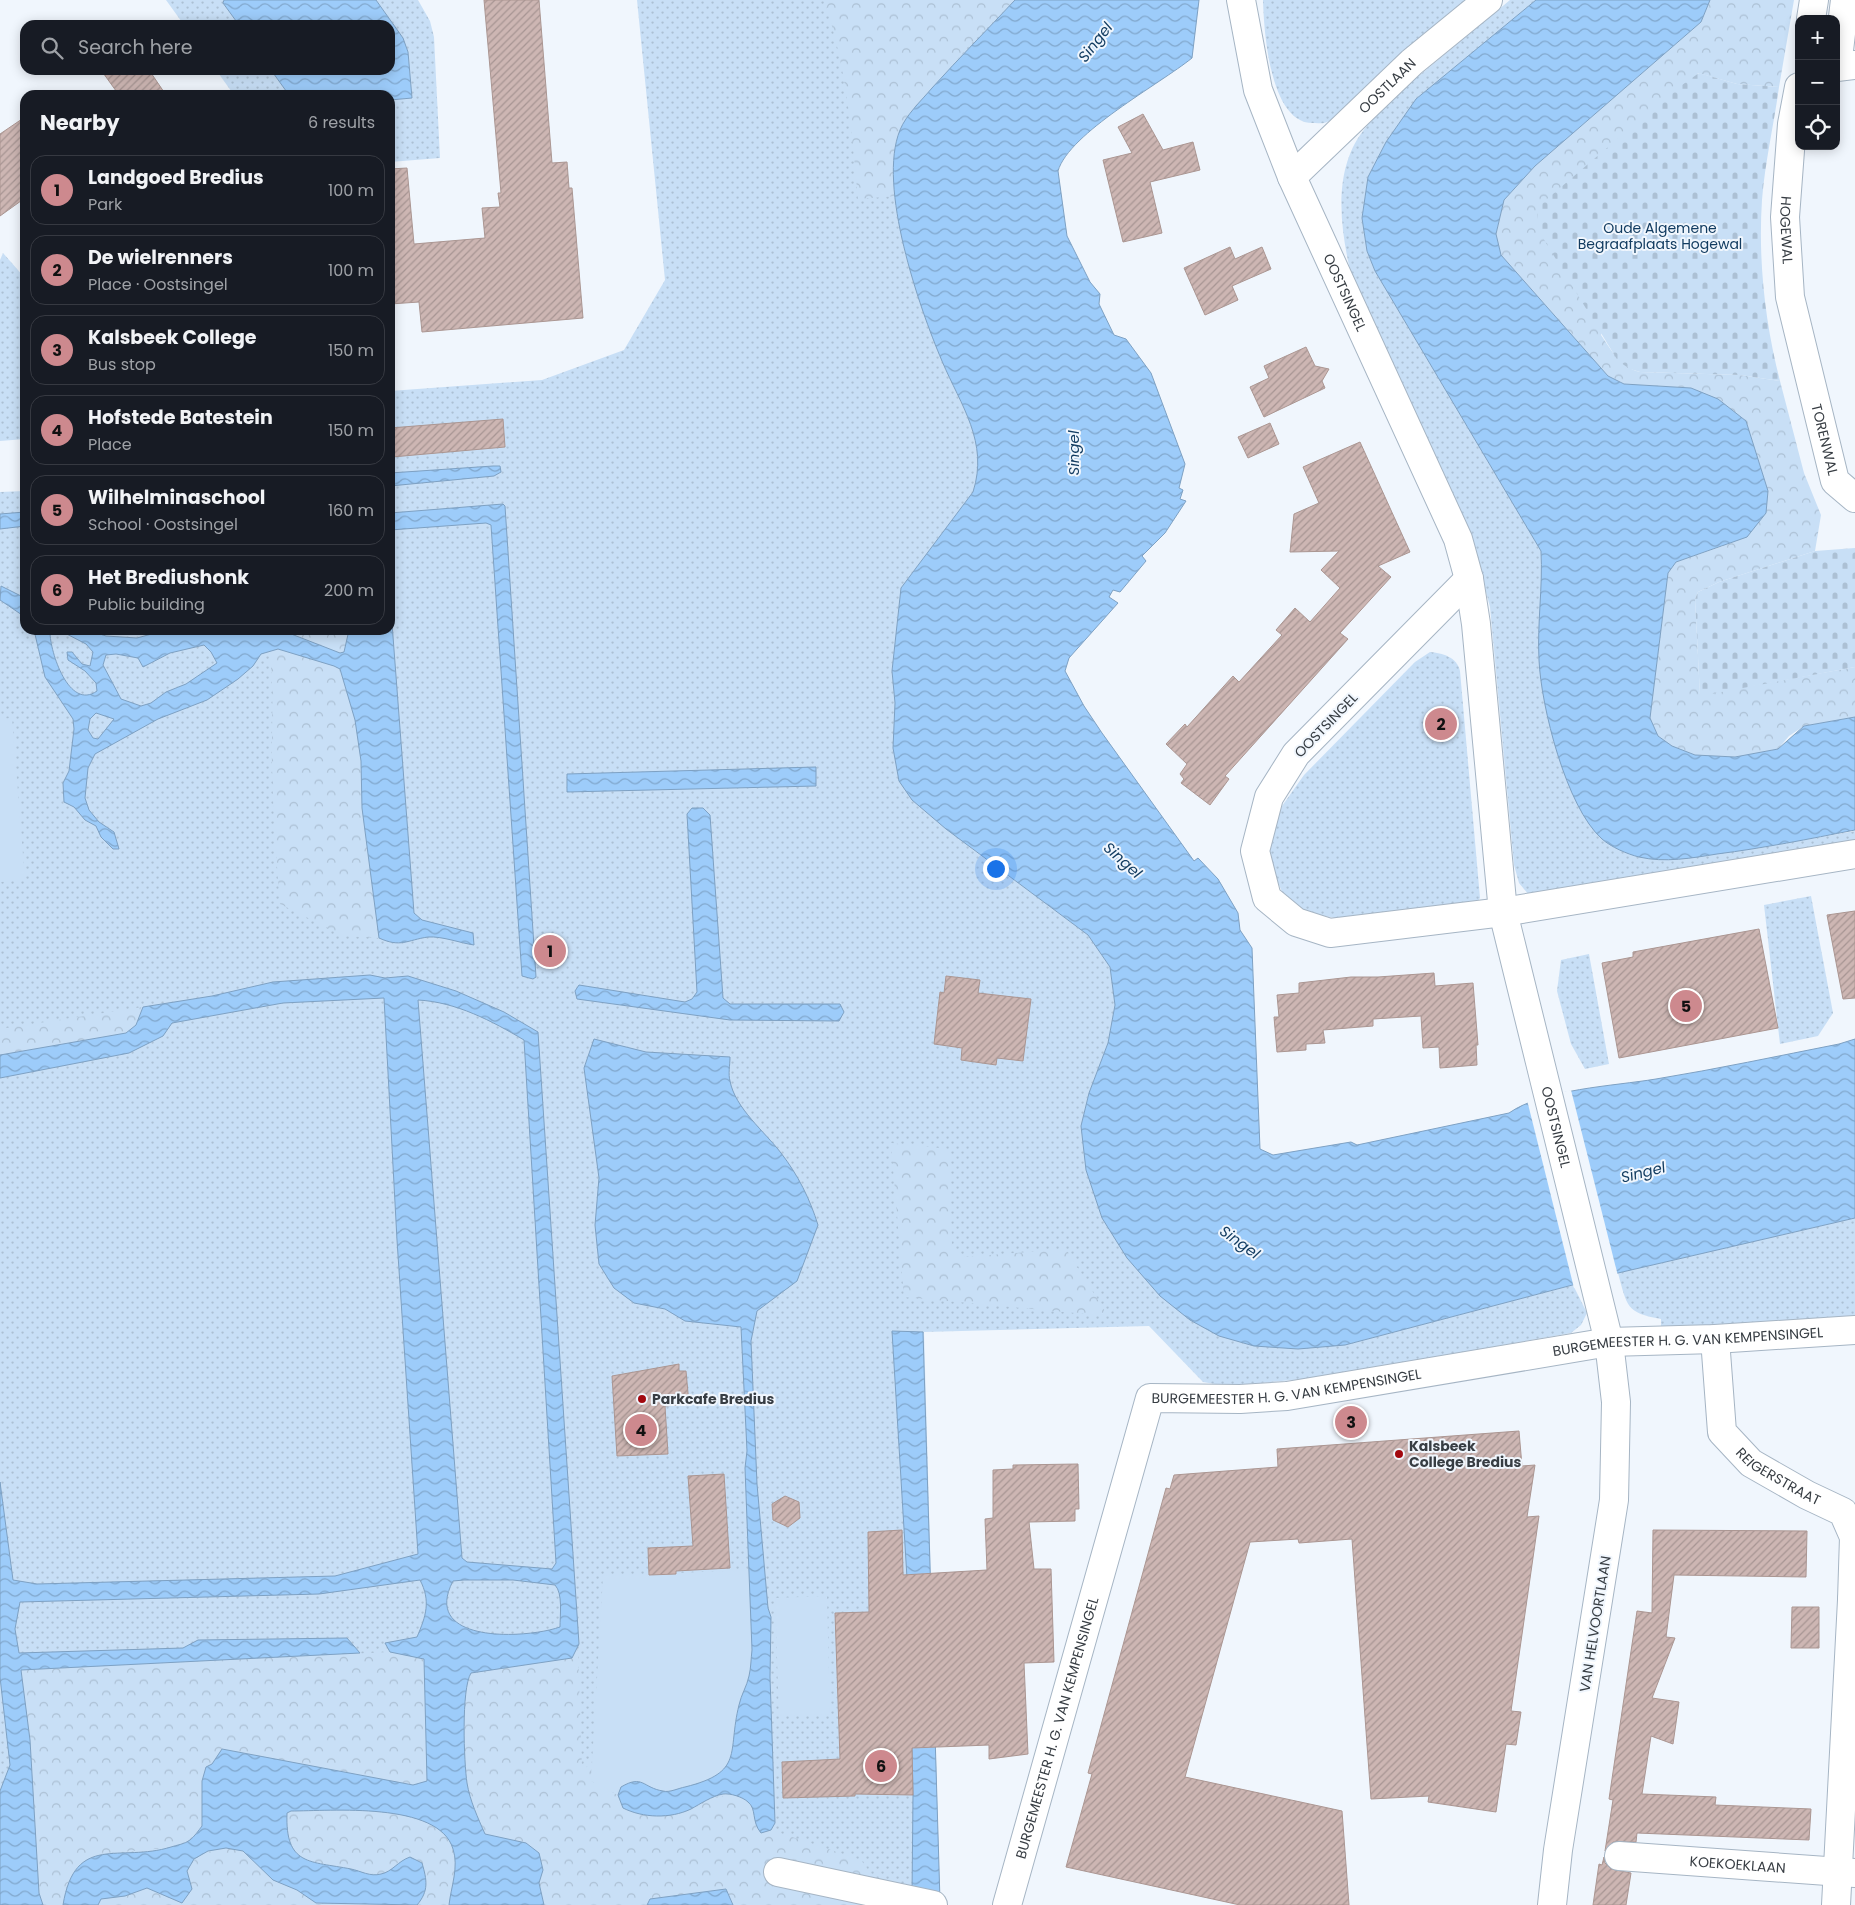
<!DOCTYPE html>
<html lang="en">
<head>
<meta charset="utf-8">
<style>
	:root { --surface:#171b24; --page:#242831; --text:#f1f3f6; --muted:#9ea1a6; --line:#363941; --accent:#cd898e }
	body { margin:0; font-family:Poppins,sans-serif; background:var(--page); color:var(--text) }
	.controls { position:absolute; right:15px; top:15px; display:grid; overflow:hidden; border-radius:10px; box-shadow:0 2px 12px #0003 }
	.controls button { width:45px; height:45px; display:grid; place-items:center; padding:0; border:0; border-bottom:1px solid var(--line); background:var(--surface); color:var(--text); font:25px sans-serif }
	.you { position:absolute; left:995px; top:868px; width:18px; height:18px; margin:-12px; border:4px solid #fff; border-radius:50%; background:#1a73e8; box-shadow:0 0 0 8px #1a73e833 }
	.badge { display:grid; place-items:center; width:32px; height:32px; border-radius:50%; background:var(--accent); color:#111; font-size:16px; font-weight:700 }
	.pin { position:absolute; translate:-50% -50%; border:2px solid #fff; box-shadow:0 1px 5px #0006 }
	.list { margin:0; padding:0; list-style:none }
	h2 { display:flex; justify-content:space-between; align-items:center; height:65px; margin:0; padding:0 20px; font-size:21px }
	h2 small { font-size:16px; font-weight:400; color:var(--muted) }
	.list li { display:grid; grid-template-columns:32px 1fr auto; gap:15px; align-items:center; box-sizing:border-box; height:70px; margin:0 10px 10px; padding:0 10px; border:1px solid var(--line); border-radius:15px }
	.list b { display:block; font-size:19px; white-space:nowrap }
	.list p { margin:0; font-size:16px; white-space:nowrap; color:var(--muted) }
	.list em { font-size:16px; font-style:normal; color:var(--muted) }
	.icon { flex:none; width:28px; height:28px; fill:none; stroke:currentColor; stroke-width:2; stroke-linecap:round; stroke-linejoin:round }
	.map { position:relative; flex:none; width:1855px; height:1905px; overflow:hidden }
	.search { position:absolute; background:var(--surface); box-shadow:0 2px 12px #0003; left:20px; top:20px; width:375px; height:55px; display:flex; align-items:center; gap:12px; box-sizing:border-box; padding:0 18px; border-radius:15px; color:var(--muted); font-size:19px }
	.panel { position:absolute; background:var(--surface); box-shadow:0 2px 12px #0003; left:20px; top:90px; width:375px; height:545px; border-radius:15px }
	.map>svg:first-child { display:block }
	.grass { fill:url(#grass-dots) }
	.forest { fill:url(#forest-crowns) }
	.cemetery { fill:url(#cemetery-stones) }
	.garden { fill:#c8dff6 }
	.water { fill:url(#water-waves); stroke:#7ea1c3; fill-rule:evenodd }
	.pier { fill:#f0f6fd }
	.building { fill:url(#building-hatch); stroke:#ab9692 }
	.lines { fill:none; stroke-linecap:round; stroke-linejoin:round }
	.minor-casing { stroke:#a6b5c4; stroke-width:30 }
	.minor { stroke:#fff; stroke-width:28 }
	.poi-dot { fill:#a2080e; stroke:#f0f6fd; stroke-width:2 }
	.labels { text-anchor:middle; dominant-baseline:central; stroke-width:4; stroke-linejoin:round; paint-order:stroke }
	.street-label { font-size:14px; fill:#373d43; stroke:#f0f6fd }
	.park-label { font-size:14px; fill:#123c61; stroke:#f0f6fd }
	.poi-label { font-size:14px; font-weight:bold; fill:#373d43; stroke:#f0f6fd; text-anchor:start }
	.water-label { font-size:15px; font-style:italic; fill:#133d62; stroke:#f0f6fd }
</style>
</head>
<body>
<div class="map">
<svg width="1855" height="1905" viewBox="0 0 1855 1905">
	<defs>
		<pattern id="grass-dots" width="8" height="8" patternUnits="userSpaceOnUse" patternTransform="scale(1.25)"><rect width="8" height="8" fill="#c8dff6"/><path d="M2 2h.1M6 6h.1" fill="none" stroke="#acc0d4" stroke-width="1.8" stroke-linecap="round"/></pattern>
		<pattern id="forest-crowns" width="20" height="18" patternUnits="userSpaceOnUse" patternTransform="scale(1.25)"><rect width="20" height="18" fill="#c8dff6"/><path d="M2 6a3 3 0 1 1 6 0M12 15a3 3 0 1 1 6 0" fill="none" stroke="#acc0d4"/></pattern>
		<pattern id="cemetery-stones" width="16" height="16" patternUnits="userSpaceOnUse" patternTransform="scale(1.25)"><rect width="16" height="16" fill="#c8dff6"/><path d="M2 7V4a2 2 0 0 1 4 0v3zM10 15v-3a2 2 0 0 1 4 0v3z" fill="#acc0d4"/></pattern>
		<pattern id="water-waves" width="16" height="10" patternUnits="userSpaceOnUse" patternTransform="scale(1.25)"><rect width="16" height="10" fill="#9dccfa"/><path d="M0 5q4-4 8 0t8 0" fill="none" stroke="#81a7cc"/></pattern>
		<pattern id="building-hatch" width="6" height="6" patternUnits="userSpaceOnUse" patternTransform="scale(1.25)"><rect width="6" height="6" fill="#cdb6b3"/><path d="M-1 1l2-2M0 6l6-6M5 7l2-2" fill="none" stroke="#a79593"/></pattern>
	</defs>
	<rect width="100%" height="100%" fill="#f0f6fd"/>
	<g class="grass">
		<path d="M166,0H224L223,3L239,25H184Z"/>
		<path d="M376,0H418L430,21L434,37L440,158L390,162V100L412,98L408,52L403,38Z"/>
		<path d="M637,0H1015L994,22L894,156L896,208L906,257L942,360L970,422L978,449V476L973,492L901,588L892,671L895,703L972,849L1088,935L1110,967L1115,1005L1108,1043L1089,1093L1081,1126L1345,1345L1573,1285L1587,1313L1581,1325L1571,1333L1316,1378L1226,1386L1203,1382L1149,1326L924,1332L940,1901L733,1905L726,1889L650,1899L647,1905H0V492L25,491V630H390V391L542,380L624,350L665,280Z"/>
		<path d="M1263,0H1474L1346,109C1340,113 1333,119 1327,122C1323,124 1319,123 1315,123C1270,126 1264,32 1263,0Z"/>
		<path d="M1510,0H1536L1416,99L1386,142L1368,177L1362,218L1367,251L1375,271L1541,551L1542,584L1539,661L1755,849L1855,831V847L1529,895L1519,883L1514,865L1490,607L1474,547L1350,270C1340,226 1333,170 1363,131C1380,107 1403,89 1426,70C1454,47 1482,23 1510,0Z"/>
		<path d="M216,70H271L289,95H234Z"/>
		<path d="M3,253L25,278V439L0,441V260Z"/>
		<path d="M1430,652C1442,653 1457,657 1460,671L1480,898L1472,910L1335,918L1301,911L1286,900L1270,866L1269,840L1282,806L1304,775L1415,662Z"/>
		<path d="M1811,896L1833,1013L1818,1036L1780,1044L1764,905Z"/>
		<path d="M1589,954L1609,1064L1585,1069L1571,1044L1557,991L1561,960Z"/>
		<path d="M1855,1218V1316L1661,1328V1319C1626,1313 1627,1306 1618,1273Z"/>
	</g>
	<g class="forest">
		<path d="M824,0H1015L967,48L915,108L900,130L894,156L896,196L858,199C852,131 846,65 824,0Z"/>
		<path d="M1710,0H1794L1779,87L1737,84L1698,73L1601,335C1612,351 1620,367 1640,372L1740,375L1780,381L1804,473L1821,515L1815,551L1719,582L1698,592L1695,599L1700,695L1855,667V717L1804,726L1789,736L1778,749L1735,757L1695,755L1672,746L1658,736L1650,718L1668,573L1676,562L1723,546L1691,388L1624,384L1608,376L1501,255L1496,235L1504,200L1535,166L1701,22Z"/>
		<path d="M281,630H349L344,652L340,653Z"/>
		<path d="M278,648L340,669L355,720L361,761L362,809L379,938L344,936L280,904C276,858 273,812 272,766C271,727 275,689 269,650Z"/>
		<path d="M143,1007L136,1025L126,1033L0,1055V1029Z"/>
		<path d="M891,1143L949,1149L952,1248L956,1255L965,1257L1066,1249L1108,1316L904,1297Z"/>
		<path d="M578,1649L582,1771L592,1762L591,1781L618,1795L620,1803C634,1804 680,1812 690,1809C710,1803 727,1785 748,1802C757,1809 751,1821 761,1833L771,1830L861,1860L894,1905H733L726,1889L650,1899L647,1905H544L539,1883L543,1870L539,1853L526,1843L485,1834C478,1818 470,1801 467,1784C464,1763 461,1689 471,1673L572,1658Z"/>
		<path d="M390,1652L424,1659L427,1781L413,1785L222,1749L202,1781V1826L189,1841L166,1848L98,1854L66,1885L63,1905H43L39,1893L30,1740L21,1670Z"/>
		<path d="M291,1811C330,1811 439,1801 453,1849C459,1867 451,1887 449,1905H417L425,1896L400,1860C395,1866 390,1872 382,1874C375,1876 305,1862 300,1857C289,1846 287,1828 287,1813Z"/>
		<path d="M226,1848L243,1851L273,1880L297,1890L316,1903L324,1905H98L101,1899L125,1896L147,1888L157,1891L174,1901L192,1889L187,1871C197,1853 206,1852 226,1848Z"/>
	</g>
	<g class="cemetery">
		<path d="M1699,73L1737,84L1779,87C1774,124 1765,162 1762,200C1758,260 1765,323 1780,381L1740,375L1640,372L1630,369L1618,361L1540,233L1537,213L1540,205L1675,90Z"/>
		<path d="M1855,548V667L1700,696L1695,599L1698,592L1719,582L1815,551Z"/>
	</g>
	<g class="garden">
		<path d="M12,718L25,880L0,882V719Z"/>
		<path d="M749,1570C750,1604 757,1643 749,1677C746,1686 741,1695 739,1705C734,1732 739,1770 707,1781C699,1784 670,1793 663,1791C643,1788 643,1774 621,1787L618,1795L591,1781L603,1576Z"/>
		<path d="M827,1596L830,1714L779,1716L775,1598Z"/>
	</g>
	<g class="water">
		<path d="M224,0H376L403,38L408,52L412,98L390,100V95H289L271,70H390V25H239L223,3Z"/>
		<path d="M1015,0H1199L1192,58C1160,84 1069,133 1058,171L1067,236L1090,282L1100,294L1099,304L1114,335L1126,339L1151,373L1185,464L1179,488L1183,490L1180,499L1186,501L1165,533L1142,556L1146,561L1120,592L1113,590L1109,597L1118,603L1069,658L1065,671L1084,706L1102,733L1194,861L1198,858L1218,879L1238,913L1240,930L1252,948L1260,1149L1273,1155L1351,1142L1357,1145L1509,1113C1543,1089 1614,1086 1656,1079C1717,1069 1778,1056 1839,1044L1855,1039V1218L1618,1273L1345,1345L1298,1349L1254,1346L1219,1336L1190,1320L1160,1296L1127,1258L1102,1218L1086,1170L1081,1126L1089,1093L1108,1043L1115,1005L1110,967L1088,935L946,829L912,800L899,781L893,748L895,703L892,671L901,588L973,492C989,442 961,406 942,361C919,307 877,186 900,130C906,115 921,101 932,88C959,58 987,30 1015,0Z"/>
		<path d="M1536,0H1710L1701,22L1535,166L1504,200L1496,234L1501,255L1608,376L1624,384L1691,388L1718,399L1746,421L1768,491L1766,513L1747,537L1676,562L1668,573L1650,718L1658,736L1672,746L1695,755L1735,757L1778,749L1804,726L1855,717V830C1809,839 1764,848 1717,854C1692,858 1665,863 1639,857C1627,854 1611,847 1602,839C1566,807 1541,706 1539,660C1537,623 1543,587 1541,551L1375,271L1367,251L1362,218L1368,177L1386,142L1416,99Z"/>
		<path d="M493,466H500L501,472L494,476L390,486V473Z"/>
		<path d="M503,504L505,506L536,977L533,979L522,976L491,525L486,523L390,530V513Z"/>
		<path d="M25,512V526L0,529V514Z"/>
		<path d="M1,586L25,598V617L0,600Z"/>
		<path d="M390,597L414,913L422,920L473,933L474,945C460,943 442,936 428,937C407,940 401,948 379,938L362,808L361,761L355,720L340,669L334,666L278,649L261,654L253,666L238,679L207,700L158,719L95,754L88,768L85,798L89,810L99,822L114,832L119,849H113L101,837L96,826L85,820L74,807L64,802L63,783L69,771L74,729L73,719L45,677L34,630H88L106,636L137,638L166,630H281L340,653L344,652L349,630H390ZM59,630L86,644L93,652L90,666L82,664L72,652H67L68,660L85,671L96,683L97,691C69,711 50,652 50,632ZM204,645L211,652L217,663L186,684L166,692L151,703L141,706L121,699L103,665L106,655L116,654L138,658L143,667L170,653ZM96,713L114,719L98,739L93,738L88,730L90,719Z"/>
		<path d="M816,767V786L567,792V774Z"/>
		<path d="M692,808H703L710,815L723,998L730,1004H840L844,1012L839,1021L730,1020L577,999L575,991L579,985L685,1002L692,999L697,992L687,814Z"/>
		<path d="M370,975L385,978L408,976L456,991L504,1012L538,1032L579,1644L572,1658L471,1673C461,1689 464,1763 467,1783C470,1801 478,1818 485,1834L526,1843L539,1853L543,1870L539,1883L544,1905H449C451,1887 459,1867 453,1849C439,1801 330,1811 291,1811L287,1813C285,1866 310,1861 351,1869C361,1871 370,1877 381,1874C392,1872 398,1861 410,1857L422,1863C427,1880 429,1891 417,1905L316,1903L297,1890L273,1880L243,1851L226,1848L208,1851L194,1859L187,1871L192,1889L182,1903L147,1888L125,1896L101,1899L98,1905H63C75,1832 120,1863 171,1847C177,1845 185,1844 190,1840C194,1837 199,1830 202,1826V1781L206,1767L212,1764L222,1749L413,1785L427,1781L424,1659L390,1652L385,1643L417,1637C426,1616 431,1601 420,1580L319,1594L20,1602L15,1629L19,1653L183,1648L198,1640L347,1638L360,1653L21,1670L30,1740L39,1893L43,1905H0V1791L10,1765L0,1677V1482L13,1580L37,1584L335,1576L418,1554L397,1240L384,998L283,1003L172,1023L163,1036L129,1053L0,1078V1055L126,1033L136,1025L143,1007L212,996L273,982ZM418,1000C456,1002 492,1021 524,1040L556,1563L552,1569L467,1562L462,1558ZM464,1580H513L555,1585C563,1593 560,1616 560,1627C526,1639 420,1644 453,1581Z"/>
		<path d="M594,1039L646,1052L730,1057C730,1065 728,1074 730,1081C735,1108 765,1132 781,1153C798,1175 810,1199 818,1225L797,1281L757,1311L751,1341L757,1484L768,1608L771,1617L770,1677L775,1823L771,1830L761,1833C751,1821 757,1809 748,1802C743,1797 730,1793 723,1794C712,1796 700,1804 691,1809C670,1819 643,1818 623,1808L618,1795L621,1787C643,1774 643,1788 663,1791C669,1793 679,1788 685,1787C745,1772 727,1753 739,1705C741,1695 747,1686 749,1676C751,1668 751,1658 752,1650L745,1468L747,1451L741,1327L685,1321L665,1309L634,1303L614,1288L599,1264L595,1225L599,1178L584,1068Z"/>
		<path d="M892,1331L923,1332L940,1901L912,1895L913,1795L909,1611Z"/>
		<path d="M726,1889L733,1905H647L650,1899Z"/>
	</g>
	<path class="pier" d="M1571,1090L1618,1276L1574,1288L1527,1100Z"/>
	<g class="building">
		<path d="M484,0H539L552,163L567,162L569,188H572L583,318L422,332L419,302L390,304V169L407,168L414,244L485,238L482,208L500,207L498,193H501Z"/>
		<path d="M101,70H149L166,95H119Z"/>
		<path d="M1143,114L1163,150L1193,142L1200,170L1150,182L1162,233L1123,242L1103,160L1132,153L1118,127Z"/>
		<path d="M25,117V198L0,216V134Z"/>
		<path d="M1230,247L1235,259L1262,247L1271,269L1232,286L1238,300L1205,315L1184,268Z"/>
		<path d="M1306,347L1315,366L1329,369L1322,381L1325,388L1264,417L1250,387L1269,378L1264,366Z"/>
		<path d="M503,419L505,447L392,457L390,428Z"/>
		<path d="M1270,423L1279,444L1248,458L1238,437Z"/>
		<path d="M1360,442L1410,552L1378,566L1391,577L1340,633L1348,639L1225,776L1229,779L1210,805L1181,783L1184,779L1180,774L1187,764L1166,744L1185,724L1187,727L1233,676L1239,682L1282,635L1276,630L1295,608L1310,622L1340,588L1321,570L1339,551L1290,552L1294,514L1319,503L1303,467Z"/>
		<path d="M1855,911V998L1843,999L1827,915Z"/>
		<path d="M1759,929L1778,1028L1619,1058L1602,963L1633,957V952Z"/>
		<path d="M1434,973L1435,986L1473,983L1478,1045H1476L1477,1065L1440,1068L1439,1047L1423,1048L1421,1016L1373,1019V1026L1323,1030L1325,1043L1306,1044V1050L1277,1052L1274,1017H1279L1277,995L1299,993V983L1351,977H1378Z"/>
		<path d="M946,976L980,980L978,993L1031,999L1023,1061L997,1058L996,1065L961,1060L962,1048L934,1044L940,992L944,993Z"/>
		<path d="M679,1364V1371H686L689,1404L665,1406L668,1454L617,1456L612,1376Z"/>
		<path d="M1519,1431L1522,1466L1535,1465L1527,1517L1539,1516L1511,1711L1521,1712L1516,1745L1506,1744L1496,1812L1428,1802L1429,1796L1371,1799L1352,1539L1299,1543L1298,1539L1250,1542L1185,1777L1342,1811L1349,1905H1240L1066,1867L1092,1774L1088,1773L1166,1488L1170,1489L1174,1475L1278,1467L1277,1449Z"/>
		<path d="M1078,1464L1079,1509H1075V1521L1029,1522L1034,1569H1051L1054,1662L1024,1663L1028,1754L989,1759V1745L912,1748L913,1795L855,1794V1796L783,1798L782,1762L840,1759L835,1613L869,1612L868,1532L902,1530L903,1575L987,1570L985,1519L993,1518V1470L1013,1469V1465Z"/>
		<path d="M724,1474L730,1568L676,1571V1574L649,1575L648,1548L693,1546L688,1476Z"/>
		<path d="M785,1496L799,1502L800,1518L788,1527L773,1520L772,1504Z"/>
		<path d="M1653,1530L1807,1531L1806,1577L1674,1575L1666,1637L1675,1638L1652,1698L1679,1702L1673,1744L1651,1736L1642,1794L1716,1797L1715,1805L1811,1809L1809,1840L1637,1833L1636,1842H1613L1605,1851L1613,1800L1609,1799L1637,1611L1652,1613Z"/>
		<path d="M1792,1607H1819V1648H1791Z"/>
		<path d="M1604,1857L1605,1863L1611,1869L1631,1873L1626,1905H1593L1599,1864L1602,1865Z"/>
	</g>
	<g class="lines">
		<g class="minor-casing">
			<g id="minor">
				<path id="s1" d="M1241,0L1258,90L1292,177L1458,539L1469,579L1476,624L1503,912L1609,1342L1616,1402L1614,1500L1558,1850L1552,1905"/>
				<path d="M1845,0L1837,67L1855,65"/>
				<path d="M1811,19L1814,0"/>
				<path id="s2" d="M1799,87L1792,124L1785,217L1790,297L1835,481L1855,498"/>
				<path id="s3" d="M1292,177L1412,62L1488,0"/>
				<path d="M1469,579L1296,754L1269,797L1255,851L1267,898L1296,922L1330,933L1503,912L1855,854"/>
				<path id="s4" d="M1715,1339L1722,1432L1751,1463L1807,1495L1843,1512L1854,1537L1852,1600H1855"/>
				<path id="s5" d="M1619,1856L1855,1873"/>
				<path d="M778,1872L933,1905"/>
				<path id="s6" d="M1007,1905L1150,1398L1240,1399L1287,1396L1609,1342L1715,1339L1855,1330"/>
				<path d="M1836,1905L1852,1600"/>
			</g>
		</g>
		<use href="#minor" class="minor"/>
	</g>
	<g class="poi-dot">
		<circle cx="642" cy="1399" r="5"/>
		<circle cx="1399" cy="1454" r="5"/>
	</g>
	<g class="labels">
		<g class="street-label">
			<text stroke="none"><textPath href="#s3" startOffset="132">OOSTLAAN</textPath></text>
			<text stroke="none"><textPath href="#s2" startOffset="144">HOGEWAL</textPath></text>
			<text stroke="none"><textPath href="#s1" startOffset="312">OOSTSINGEL</textPath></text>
			<text stroke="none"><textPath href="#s2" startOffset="358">TORENWAL</textPath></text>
			<text transform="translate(1326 725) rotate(-46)">OOSTSINGEL</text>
			<text stroke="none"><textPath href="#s1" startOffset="1181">OOSTSINGEL</textPath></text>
			<text stroke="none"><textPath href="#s6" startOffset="1069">BURGEMEESTER H. G. VAN KEMPENSINGEL</textPath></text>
			<text stroke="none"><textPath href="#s6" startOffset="664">BURGEMEESTER H. G. VAN KEMPENSINGEL</textPath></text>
			<text stroke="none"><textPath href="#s4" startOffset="166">REIGERSTRAAT</textPath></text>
			<text transform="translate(1595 1624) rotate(-81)">VAN HELVOORTLAAN</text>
			<text stroke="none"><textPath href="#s6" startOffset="184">BURGEMEESTER H. G. VAN KEMPENSINGEL</textPath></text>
			<text stroke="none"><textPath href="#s5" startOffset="119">KOEKOEKLAAN</textPath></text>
		</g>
		<g class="park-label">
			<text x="1660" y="228">Oude Algemene<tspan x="1660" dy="16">Begraafplaats Hogewal</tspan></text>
		</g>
		<g class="poi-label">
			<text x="652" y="1399">Parkcafe Bredius</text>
			<text x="1409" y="1446">Kalsbeek<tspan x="1409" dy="16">College Bredius</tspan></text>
		</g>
		<g class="water-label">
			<text transform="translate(1095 42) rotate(-52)">Singel</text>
			<text transform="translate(1073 453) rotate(-90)">Singel</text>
			<text transform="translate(1123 860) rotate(42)">Singel</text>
			<text transform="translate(1643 1172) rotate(-14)">Singel</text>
			<text transform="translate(1240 1242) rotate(36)">Singel</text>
		</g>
	</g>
</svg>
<div class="controls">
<button>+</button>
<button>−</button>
<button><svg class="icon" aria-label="locate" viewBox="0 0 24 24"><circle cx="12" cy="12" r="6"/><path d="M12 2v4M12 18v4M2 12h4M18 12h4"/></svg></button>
</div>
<div class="you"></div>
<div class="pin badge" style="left:550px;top:951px">1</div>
<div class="pin badge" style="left:1441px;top:724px">2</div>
<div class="pin badge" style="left:1351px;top:1422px">3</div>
<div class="pin badge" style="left:641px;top:1430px">4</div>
<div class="pin badge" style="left:1686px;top:1006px">5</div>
<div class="pin badge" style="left:881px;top:1766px">6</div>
<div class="search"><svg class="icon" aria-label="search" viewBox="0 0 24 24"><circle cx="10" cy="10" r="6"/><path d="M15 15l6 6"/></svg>Search here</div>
<section class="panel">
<h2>Nearby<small>6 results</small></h2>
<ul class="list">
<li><span class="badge">1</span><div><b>Landgoed Bredius</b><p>Park</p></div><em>100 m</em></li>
<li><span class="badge">2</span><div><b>De wielrenners</b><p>Place · Oostsingel</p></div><em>100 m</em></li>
<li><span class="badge">3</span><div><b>Kalsbeek College</b><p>Bus stop</p></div><em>150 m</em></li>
<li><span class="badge">4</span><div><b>Hofstede Batestein</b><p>Place</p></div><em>150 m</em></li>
<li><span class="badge">5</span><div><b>Wilhelminaschool</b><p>School · Oostsingel</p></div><em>160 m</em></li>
<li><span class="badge">6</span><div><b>Het Brediushonk</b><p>Public building</p></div><em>200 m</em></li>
</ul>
</section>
</div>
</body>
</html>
